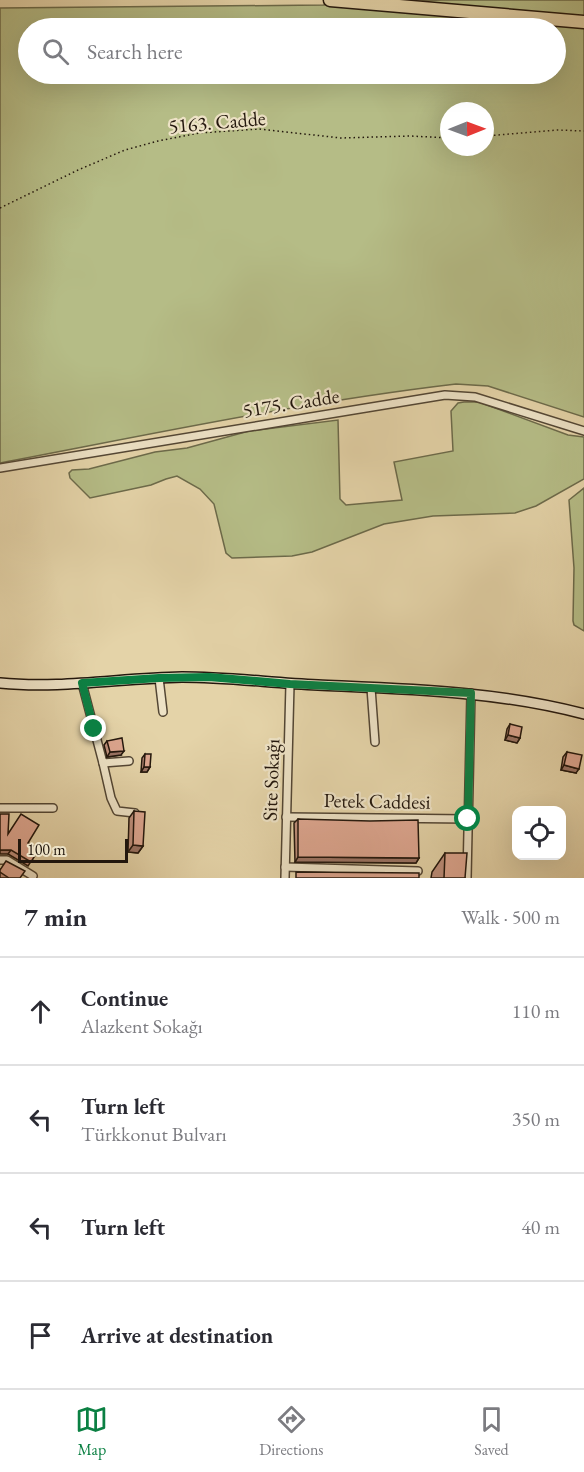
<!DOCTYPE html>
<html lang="en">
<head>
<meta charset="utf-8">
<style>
	:root { --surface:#fff; --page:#f7f7f7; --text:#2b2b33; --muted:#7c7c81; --line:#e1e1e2; --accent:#0b8043 }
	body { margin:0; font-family:"EB Garamond",serif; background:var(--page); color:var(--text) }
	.controls { position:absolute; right:18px; bottom:18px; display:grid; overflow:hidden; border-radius:12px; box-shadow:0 6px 24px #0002 }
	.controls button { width:54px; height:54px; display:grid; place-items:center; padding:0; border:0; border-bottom:2px solid var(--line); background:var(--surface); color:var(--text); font:30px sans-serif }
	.compass { position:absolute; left:440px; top:102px; width:54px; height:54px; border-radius:50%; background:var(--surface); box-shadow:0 6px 24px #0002; rotate:89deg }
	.scale { position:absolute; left:18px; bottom:15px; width:110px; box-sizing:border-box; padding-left:6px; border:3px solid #23170d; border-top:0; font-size:16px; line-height:21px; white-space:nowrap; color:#23170d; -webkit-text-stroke:4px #ede2c6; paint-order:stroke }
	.stop { position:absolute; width:18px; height:18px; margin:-14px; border:4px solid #0b8043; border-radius:50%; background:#fff }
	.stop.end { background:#0b8043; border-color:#fff; box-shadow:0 2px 6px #0008 }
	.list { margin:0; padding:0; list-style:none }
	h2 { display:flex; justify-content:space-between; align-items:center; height:78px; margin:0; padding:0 24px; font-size:26px }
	h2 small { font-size:20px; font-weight:400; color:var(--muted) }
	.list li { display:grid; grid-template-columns:39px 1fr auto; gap:18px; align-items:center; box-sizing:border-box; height:108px; padding:0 24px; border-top:2px solid var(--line) }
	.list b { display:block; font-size:22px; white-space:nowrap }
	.list p { margin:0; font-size:20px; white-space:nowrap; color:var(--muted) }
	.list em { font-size:20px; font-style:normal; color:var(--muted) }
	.icon { flex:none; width:33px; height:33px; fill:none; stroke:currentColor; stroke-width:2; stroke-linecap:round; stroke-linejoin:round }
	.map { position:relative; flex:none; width:584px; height:878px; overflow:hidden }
	.search { position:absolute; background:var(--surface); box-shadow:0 6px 24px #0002; left:18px; right:18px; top:18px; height:66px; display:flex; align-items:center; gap:15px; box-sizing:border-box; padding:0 21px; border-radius:33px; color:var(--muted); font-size:22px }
	.sheet { height:510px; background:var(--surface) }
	nav { display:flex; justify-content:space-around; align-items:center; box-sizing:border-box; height:84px; border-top:2px solid var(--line); background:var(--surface); font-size:16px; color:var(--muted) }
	nav a { display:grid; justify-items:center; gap:3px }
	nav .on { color:var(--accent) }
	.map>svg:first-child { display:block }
	.green { fill:#b5bc86; stroke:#6c6a4a; stroke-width:1.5; fill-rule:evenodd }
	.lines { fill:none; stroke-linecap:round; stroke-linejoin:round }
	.street-casing { stroke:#534634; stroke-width:10 }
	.secondary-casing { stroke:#23170d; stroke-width:12 }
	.highway-casing { stroke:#23170d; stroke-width:15 }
	.path { stroke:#23170d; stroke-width:1.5; stroke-dasharray:1.5 3; stroke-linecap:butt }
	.street { stroke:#ede2c6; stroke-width:7 }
	.secondary { stroke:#ede2c6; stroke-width:9 }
	.highway { stroke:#e4d3a8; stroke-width:12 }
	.wall { fill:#be8f7c; stroke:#23170d; stroke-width:1.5 }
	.shaded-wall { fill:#9b7465; stroke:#23170d; stroke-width:1.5 }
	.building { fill:#dda690; stroke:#23170d; stroke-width:1.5 }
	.route { stroke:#0b8043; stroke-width:8 }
	.labels { text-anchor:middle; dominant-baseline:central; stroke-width:4.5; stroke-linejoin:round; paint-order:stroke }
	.street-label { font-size:20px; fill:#23170d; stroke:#ede2c6 }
</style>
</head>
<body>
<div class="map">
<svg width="584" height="878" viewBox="0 0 584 878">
	<rect width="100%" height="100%" fill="#e4d3a8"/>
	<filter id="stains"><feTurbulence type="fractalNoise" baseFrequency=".00333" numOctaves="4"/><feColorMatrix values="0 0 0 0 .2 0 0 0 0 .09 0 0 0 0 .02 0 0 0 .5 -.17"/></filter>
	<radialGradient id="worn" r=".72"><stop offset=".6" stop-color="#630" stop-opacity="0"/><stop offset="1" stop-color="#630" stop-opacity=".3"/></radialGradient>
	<g class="green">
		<path d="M442,0H584V417L488,386L456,384C303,402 152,434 0,463V8L323,5ZM28,28H556V74H28ZM449,111H485V147H449Z"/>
		<path d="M464,402H479L568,435L584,437V479L536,506L515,513L433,516L384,524L312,552L292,556L232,558L226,553L214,504L200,489L177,476L166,479L151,485L90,498L70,478L69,473L72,470L89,469L155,452L187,448L249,431L338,420L340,499L346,505L402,500L394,462L453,451L451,411L458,403Z"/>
		<path d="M584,488V631L574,625L573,621L574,568L569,500Z"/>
	</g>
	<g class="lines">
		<g class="street-casing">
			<g id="street">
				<path d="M0,468L445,395L475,397L584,431"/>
				<path d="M159,678L163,712"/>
				<path d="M82,683L103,763L129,761"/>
				<path d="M371,688L375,742"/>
				<path d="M103,763L111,798L117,811L135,813"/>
				<path d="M0,808H53"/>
				<path d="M286,817L468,819"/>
				<path d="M0,860H7L33,876"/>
				<path d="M285,867L418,871"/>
				<path d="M285,878L290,684"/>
				<path d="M467,878L471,693"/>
			</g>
		</g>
		<g class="secondary-casing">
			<path id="secondary" d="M0,683C60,689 121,678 182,677C227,677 272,683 318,685C407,689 497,691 584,714"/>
		</g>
		<g class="highway-casing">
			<path id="highway" d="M330,0L584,22"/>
		</g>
		<g class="path">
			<path d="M485,136L558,130L584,131"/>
			<path d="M0,208L78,170L125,150L158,141L199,133L259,129L341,138L410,136L449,138"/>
		</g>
		<use href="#street" class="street"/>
		<use href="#secondary" class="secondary"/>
		<use href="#highway" class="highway"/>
	</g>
	<g class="wall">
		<path d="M510,724L520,738L517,743L505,740L507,729Z"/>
		<path d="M107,741L121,755L107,757L104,745Z"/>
		<path d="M567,752L576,773L561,770L563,757Z"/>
		<path d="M145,754L150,767L147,772H141L142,758Z"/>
		<path d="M134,811L143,846L138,853L128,852L129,818Z"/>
		<path d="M298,819L419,858L416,863L295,862L294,823Z"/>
		<path d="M8,834L28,843L39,849L28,866L8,854Z"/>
		<path d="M445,853L465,878H431L432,872Z"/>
		<path d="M0,869L20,878H0Z"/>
	</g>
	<g class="shaded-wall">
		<path d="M508,735L520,738L517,743L505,740Z"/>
		<path d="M124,751L121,755L107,757L110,752Z"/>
		<path d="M564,765L579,769L576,773L561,770Z"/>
		<path d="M144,767H150L147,772H141Z"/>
		<path d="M133,845L143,846L138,853L128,852Z"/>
		<path d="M0,850H11L8,854H0Z"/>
		<path d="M298,857L419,858L416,863L295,862Z"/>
	</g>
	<g class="building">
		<path d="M510,724L522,727L520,738L508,735Z"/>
		<path d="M122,738L124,751L110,752L107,741Z"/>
		<path d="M567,752L582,755L579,769L564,765Z"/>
		<path d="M145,754H151L150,767H144Z"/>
		<path d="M134,811L145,812L143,846L133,845Z"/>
		<path d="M0,814H9L8,834L21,814L39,825L28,843L39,849L31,862L11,850H0Z"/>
		<path d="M298,819L370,821L418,820L419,858L298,857Z"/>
		<path d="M445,853H467L465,878H444Z"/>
		<path d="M6,861L25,871L20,878H9L0,872V870Z"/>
		<path d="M296,872L419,873V878H296Z"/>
	</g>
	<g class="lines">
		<path class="route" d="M94,729L82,683L159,678L209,677L290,684L471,693L468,819"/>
	</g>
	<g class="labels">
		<g class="street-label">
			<text transform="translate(217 122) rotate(-5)">5163. Cadde</text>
			<text transform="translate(291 403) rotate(-9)">5175. Cadde</text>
			<text transform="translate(271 780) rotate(-88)">Site Sokağı</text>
			<text transform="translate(377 801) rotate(1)">Petek Caddesi</text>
		</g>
	</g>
	<rect width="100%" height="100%" filter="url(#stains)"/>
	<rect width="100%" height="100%" fill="url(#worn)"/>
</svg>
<div class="controls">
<button><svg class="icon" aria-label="locate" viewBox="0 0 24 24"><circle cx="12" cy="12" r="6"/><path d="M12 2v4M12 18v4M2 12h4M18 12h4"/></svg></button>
</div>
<svg class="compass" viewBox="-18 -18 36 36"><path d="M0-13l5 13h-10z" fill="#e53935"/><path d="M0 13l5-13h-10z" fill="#7c7c81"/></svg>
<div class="scale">100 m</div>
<div class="stop" style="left:468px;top:819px"></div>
<div class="stop end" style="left:94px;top:729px"></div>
<div class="search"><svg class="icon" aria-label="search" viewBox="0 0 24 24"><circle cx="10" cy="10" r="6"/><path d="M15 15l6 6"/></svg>Search here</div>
</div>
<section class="sheet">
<h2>7 min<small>Walk · 500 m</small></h2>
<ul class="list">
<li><svg class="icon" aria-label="ahead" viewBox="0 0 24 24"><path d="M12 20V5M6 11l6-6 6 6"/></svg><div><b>Continue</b><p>Alazkent Sokağı</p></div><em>110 m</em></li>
<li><svg class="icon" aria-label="left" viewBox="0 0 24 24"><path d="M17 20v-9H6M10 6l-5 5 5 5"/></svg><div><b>Turn left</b><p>Türkkonut Bulvarı</p></div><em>350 m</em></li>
<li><svg class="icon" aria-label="left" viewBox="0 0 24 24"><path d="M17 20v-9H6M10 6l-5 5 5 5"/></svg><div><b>Turn left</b></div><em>40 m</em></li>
<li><svg class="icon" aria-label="arrive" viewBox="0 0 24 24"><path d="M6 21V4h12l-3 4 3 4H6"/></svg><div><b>Arrive at destination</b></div></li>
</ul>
</section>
<nav>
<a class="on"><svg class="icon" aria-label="map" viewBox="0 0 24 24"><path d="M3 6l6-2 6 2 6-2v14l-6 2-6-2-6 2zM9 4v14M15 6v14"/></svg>Map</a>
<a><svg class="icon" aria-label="directions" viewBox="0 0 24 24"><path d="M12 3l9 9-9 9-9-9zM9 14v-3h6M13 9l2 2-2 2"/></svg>Directions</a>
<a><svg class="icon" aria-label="saved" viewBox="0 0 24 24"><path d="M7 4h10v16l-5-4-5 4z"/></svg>Saved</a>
</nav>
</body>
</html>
